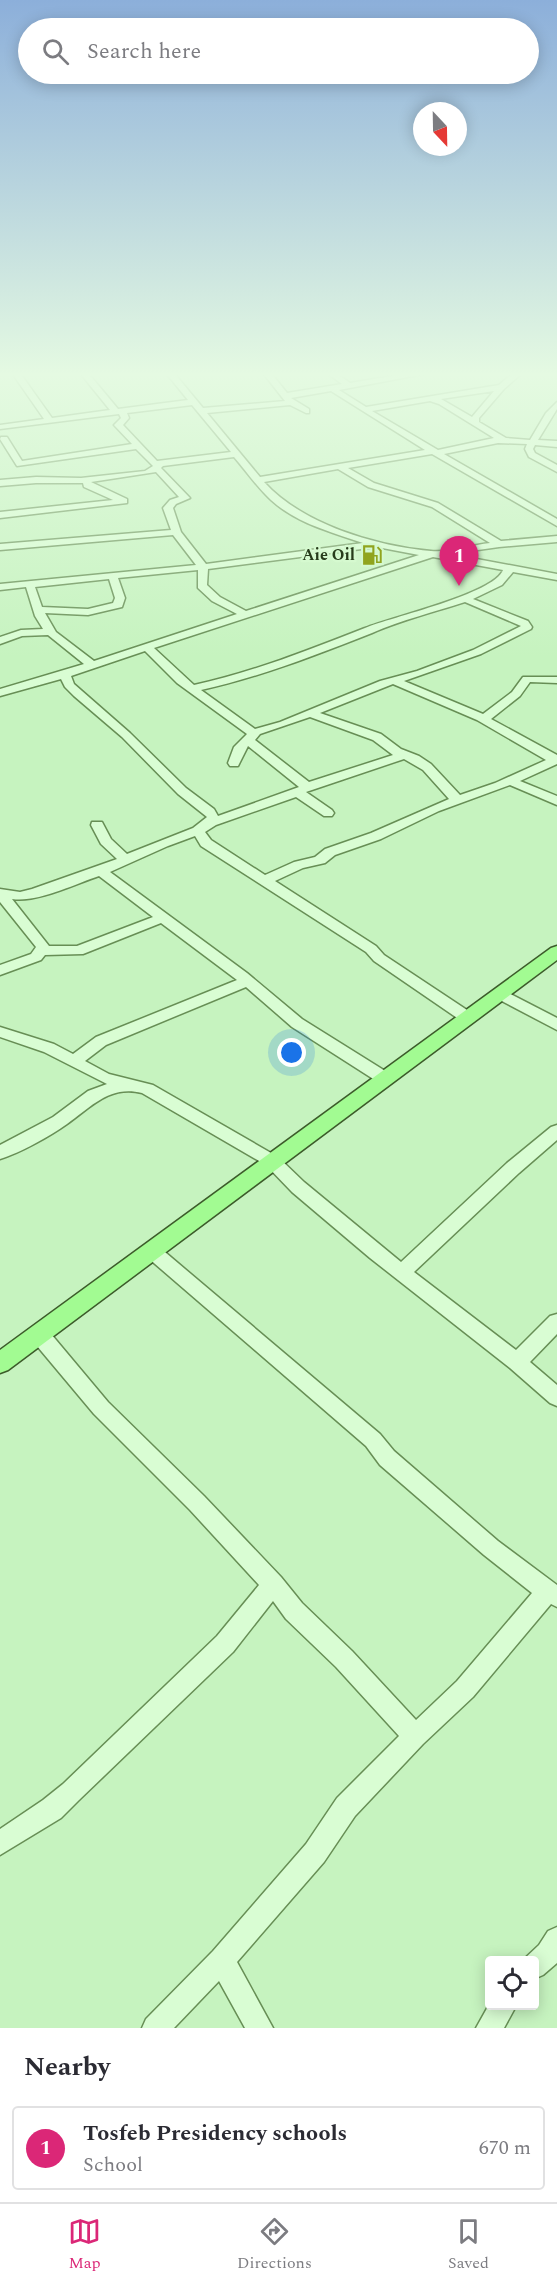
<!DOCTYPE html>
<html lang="en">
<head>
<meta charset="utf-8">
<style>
	:root { --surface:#fff; --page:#f2f2f3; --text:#2b2b33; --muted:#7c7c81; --line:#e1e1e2; --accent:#db2777 }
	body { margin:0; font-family:Spectral,serif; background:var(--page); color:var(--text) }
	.controls { position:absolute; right:18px; bottom:18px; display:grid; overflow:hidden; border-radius:6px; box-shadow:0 3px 15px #0003 }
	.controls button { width:54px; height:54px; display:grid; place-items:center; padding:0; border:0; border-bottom:2px solid var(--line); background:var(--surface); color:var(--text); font:30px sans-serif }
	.compass { position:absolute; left:413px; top:102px; width:54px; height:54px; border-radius:50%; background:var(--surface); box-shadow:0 3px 15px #0003; rotate:158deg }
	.you { position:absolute; left:292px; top:1053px; width:21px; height:21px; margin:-15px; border:4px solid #fff; border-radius:50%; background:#1a73e8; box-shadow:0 0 0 9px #1a73e833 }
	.badge { display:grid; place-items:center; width:39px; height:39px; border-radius:50%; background:var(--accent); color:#fff; font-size:20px; font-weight:700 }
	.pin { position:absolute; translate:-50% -50px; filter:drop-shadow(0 2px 3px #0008) }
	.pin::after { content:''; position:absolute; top:32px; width:21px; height:18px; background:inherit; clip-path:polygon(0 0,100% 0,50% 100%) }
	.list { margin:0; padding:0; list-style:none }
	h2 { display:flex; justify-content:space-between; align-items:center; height:78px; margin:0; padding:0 24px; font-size:26px }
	h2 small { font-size:20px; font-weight:400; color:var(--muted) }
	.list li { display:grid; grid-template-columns:39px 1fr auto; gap:18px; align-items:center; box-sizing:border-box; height:84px; margin:0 12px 12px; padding:0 12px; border:2px solid var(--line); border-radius:6px }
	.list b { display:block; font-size:22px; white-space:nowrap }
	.list p { margin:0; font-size:20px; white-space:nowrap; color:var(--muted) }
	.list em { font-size:20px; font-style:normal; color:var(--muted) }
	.icon { flex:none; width:33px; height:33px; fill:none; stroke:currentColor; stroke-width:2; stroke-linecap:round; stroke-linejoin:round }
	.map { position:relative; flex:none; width:557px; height:2028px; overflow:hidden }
	.search { position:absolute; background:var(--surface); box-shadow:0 3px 15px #0003; left:18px; right:18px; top:18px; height:66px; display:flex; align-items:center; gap:15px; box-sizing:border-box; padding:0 21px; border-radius:33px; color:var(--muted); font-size:22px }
	.sheet { height:174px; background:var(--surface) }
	nav { display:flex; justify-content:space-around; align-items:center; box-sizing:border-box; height:84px; border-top:2px solid var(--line); background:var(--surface); font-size:16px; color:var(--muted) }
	nav a { display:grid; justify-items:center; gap:3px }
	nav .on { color:var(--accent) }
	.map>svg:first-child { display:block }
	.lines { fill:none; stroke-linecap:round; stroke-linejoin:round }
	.minor-casing { stroke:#678e55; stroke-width:3 }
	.major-casing { stroke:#3c5b2a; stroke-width:3 }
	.minor { fill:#d9fdd3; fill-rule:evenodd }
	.major { fill:#a2fb92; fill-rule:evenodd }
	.labels { text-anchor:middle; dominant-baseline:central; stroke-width:4.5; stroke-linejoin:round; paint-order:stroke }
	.far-poi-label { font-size:16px; font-weight:bold; fill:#273b1b; stroke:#d5f9cf; text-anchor:end }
</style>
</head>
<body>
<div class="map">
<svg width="557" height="2028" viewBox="0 0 557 2028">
	<rect width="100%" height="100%" fill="#c6f3bf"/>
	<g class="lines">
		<g class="minor-casing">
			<g id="minor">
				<path d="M12,373H20L52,418L110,410L80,373H88L118,409L188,400L166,373H174L203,408L285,401L263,373H271L287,393L342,384L327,373H336L350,383L410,373H429L339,390L366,407L499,385L513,373H522L504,389L479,418V422L506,438L530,440L546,413L557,402V409L538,440L557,441V447L535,445L533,449L535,453L557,465V472L529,457L525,449L527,444L498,443L444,454L557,519V526L432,454L348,468L374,483L438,503L501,541L557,536V542L499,547L450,554L557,574V580L513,572L502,585L473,599L528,621L532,627L531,629L481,654L404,681L483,714L512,692L523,677H557V683L530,682L520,696L491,719L557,755V764L520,781L557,796V805L510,785L439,811L381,839L335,855L325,863L303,868L275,881L376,946L384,955L473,1014L476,1018L473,1022H463L374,961L366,952L201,846L195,836L168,846L110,872L247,973L302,1019L390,1074L392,1078L390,1082H378L292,1027L246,987L106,1045L85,1061L109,1074L153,1085L278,1157L304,1182L401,1262L507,1163L551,1127L557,1125V1140L519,1173L414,1272L516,1350L550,1316L557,1314V1334L530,1362L557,1385V1406L550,1403L510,1368L370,1258L292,1192L266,1165L142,1093C110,1085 92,1106 67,1124C50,1136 20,1153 0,1159V1145L53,1117L88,1091L107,1084L44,1052L0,1037V1027L54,1044L73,1054L96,1037L237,980L161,923L83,954L45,955L41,960L0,975V965L31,954L36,947L0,902V889L20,892L32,889L117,859L101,844L91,825L92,822H102L111,839L127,854L193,828L207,817L178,794L122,737L74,696L65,687L61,679L0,696V689L84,664L48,635L22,636L0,644V637L21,630L43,629L35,616L26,587L0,590V584L196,565L173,535L0,550V544L171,530L163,508L170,500L179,497L156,472L91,482L127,499V503L0,518V512L113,500L84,487L83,483H36L0,486V480L36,477L81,478L145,471L153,466L136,449L17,466L0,439L1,437H7L22,461L132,444L114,425L121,418L119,414L0,429V425L44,419ZM331,391L425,450L260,477L207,413L290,405L306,413H309V409L291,398ZM494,391L472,417L441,399ZM430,401L439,404L494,438L438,450L372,411ZM192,405L231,452L157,461L123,425L129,418L127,413ZM234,457C246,471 257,487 271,500C296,523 331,532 363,543L206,564L181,532L173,508L176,504L190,498L161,468L163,466ZM338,469L368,487L432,507L490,543C472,545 449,553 431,551C375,546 302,524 264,482ZM377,547L419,555L246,611L220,597L207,585L208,569ZM433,557L503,570C494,594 391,617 365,628C309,650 253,672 194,685L154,648ZM198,570V588L212,601L237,614L94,661L56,632L45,613L88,615L122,607L125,598L118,578ZM109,579L115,598L113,603L88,609L42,607L35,587ZM465,602L521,626L473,650L417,671L380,681L280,722L255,729L201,690C260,677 316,655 372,633C402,620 434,612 465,602ZM145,651L177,683L247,734L234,747L228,763L230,766H238L248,746L299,787L218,816L214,809L186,788L130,733L74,684L71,676ZM393,684L477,720L546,760L495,783L460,795L431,764L419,756L401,749L381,734L320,713ZM310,717L373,740L393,755L309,782L255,740L260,734ZM404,759L423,770L449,799L371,833L325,849L315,857L294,862L265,875L211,840L205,832L216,825L296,797L324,816H332L334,813L332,810L306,792ZM99,876L153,917L77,946H49L12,899C37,903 75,884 99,876Z"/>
				<path d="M501,989L557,1018V1030L496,998L494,994Z"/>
				<path d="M153,1245L159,1247L380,1434L394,1451L498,1541L557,1585V1607L551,1604L473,1697L423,1744L355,1816L324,1862L237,1962L273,2028H245L219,1981L174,2028H142L146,2019L213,1951L306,1844L337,1798L399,1736L336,1667L286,1619L273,1601L233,1652L79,1800L61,1818L0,1855V1829L43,1800L63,1784L217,1636L259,1585L190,1510L94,1414L32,1340L30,1334L32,1328L39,1326L46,1328L108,1402L204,1496L281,1577L302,1603L352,1651L416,1720L457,1681L532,1593L484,1555L380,1465L366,1446L147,1257L144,1252L147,1247Z"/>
				<path d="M557,1927V1963L543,1975L534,1979V1960H523L539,1945L548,1931Z"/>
				<path d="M490,2003V2006H516L504,2028H476Z"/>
			</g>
		</g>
		<g class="major-casing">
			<path id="major" d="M557,946V960L8,1370L0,1373V1350L551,948Z"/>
		</g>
		<use href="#minor" class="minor"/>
		<use href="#major" class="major"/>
	</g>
	<linearGradient id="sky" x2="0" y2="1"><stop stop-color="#8cafda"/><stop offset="0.57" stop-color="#e5fae2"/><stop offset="1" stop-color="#e5fae2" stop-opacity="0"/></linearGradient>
	<rect width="557" height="657" fill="url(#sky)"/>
	<defs>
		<g id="fuel-bare" transform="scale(1.62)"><path d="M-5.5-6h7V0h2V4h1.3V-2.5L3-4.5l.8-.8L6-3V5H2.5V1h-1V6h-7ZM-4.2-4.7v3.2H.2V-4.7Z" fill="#90a41e" stroke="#d5f9cf" stroke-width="2.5" paint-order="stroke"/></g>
	</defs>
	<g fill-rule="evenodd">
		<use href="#fuel-bare" x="372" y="555"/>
	</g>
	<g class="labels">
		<g class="far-poi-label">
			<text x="355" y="555">Aie Oil</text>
		</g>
	</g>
</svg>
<div class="controls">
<button><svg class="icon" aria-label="locate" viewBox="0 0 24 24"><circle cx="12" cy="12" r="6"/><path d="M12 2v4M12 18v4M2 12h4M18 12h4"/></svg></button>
</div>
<svg class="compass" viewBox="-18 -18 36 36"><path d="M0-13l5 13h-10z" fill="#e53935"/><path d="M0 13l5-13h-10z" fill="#7c7c81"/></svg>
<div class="you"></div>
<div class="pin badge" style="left:459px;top:586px">1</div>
<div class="search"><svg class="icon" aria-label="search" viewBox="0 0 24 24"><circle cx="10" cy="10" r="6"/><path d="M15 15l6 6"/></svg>Search here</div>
</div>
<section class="sheet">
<h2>Nearby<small></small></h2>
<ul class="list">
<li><span class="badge">1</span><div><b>Tosfeb Presidency schools</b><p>School</p></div><em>670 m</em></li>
</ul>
</section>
<nav>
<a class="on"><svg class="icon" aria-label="map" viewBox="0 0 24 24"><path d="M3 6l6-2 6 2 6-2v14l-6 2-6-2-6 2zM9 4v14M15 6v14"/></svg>Map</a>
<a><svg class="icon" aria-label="directions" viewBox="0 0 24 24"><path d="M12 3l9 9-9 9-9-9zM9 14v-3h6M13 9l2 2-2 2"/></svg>Directions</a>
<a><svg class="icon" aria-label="saved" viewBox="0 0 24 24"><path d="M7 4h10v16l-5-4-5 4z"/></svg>Saved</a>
</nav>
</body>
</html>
